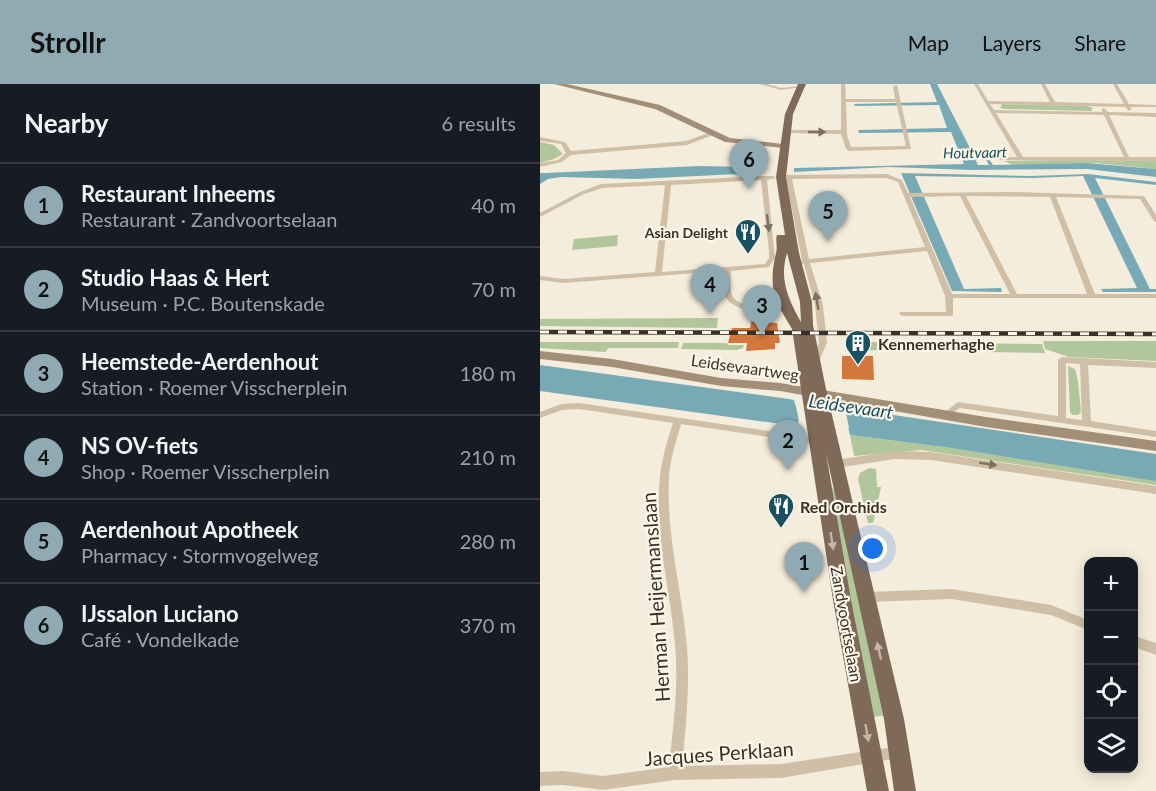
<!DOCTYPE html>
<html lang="en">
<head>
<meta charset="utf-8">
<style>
	:root { --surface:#171b24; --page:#242831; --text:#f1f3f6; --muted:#9ea1a6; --line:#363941; --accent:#8faab3 }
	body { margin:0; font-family:Lato,sans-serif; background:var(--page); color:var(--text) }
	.controls { position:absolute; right:18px; bottom:18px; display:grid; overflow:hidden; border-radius:12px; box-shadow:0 3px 15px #0003 }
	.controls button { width:54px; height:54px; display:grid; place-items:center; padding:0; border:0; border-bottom:2px solid var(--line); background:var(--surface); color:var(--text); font:30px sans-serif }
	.you { position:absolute; left:333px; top:465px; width:21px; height:21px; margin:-15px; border:4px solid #fff; border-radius:50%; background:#1a73e8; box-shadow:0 0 0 9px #1a73e833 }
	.badge { display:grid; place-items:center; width:39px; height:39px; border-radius:50%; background:var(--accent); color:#111; font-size:20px; font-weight:700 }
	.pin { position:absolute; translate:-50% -50px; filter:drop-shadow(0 2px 3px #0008) }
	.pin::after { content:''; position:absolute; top:32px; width:21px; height:18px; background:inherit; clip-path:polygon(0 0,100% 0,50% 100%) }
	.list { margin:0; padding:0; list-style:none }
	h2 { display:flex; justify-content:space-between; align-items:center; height:78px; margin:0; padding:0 24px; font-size:26px }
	h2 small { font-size:20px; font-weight:400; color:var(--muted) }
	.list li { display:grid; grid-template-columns:39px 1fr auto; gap:18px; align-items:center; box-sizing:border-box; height:84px; padding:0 24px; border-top:2px solid var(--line) }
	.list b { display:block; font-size:22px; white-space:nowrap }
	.list p { margin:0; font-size:20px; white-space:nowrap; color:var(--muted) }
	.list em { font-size:20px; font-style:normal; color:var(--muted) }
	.icon { flex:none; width:33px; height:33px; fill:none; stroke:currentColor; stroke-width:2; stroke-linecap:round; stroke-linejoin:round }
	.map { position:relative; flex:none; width:616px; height:707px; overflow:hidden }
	header { display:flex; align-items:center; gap:36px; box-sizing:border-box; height:84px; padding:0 30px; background:var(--accent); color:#111 }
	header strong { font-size:28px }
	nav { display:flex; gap:33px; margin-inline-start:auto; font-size:21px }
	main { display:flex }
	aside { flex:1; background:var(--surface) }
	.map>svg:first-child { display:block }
	.green { fill:#b1c69a }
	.water { fill:#78aab6 }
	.pier { fill:#f5eddc }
	.building { fill:#d3773c }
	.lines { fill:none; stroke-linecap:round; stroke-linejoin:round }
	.street { fill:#cfbfa6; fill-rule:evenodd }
	.secondary { fill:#a38e77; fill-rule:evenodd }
	.primary { fill:#7e6a57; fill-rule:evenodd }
	.rail-casing { stroke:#3a3028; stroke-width:4.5 }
	.rail { stroke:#fcf6e9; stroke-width:3; stroke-dasharray:9; stroke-linecap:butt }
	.oneway { fill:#7d7061 }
	.oneway2 { fill:#c3b7a7 }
	.labels { text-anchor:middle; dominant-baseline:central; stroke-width:4.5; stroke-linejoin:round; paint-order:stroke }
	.far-poi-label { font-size:14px; font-weight:bold; fill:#3a3028; stroke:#fcf6e9; text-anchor:end }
	.far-water-label { font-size:15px; font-style:italic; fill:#185161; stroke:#fcf6e9 }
	.poi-label { font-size:16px; font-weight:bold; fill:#3a3028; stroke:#fcf6e9; text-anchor:start }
	.street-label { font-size:16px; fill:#3a3028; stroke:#fcf6e9 }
	.water-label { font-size:18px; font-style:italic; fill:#185161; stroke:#fcf6e9 }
	.near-street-label { font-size:20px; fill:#3a3028; stroke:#fcf6e9 }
</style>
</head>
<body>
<header>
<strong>Strollr</strong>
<nav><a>Map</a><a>Layers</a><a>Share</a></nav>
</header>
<main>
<aside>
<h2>Nearby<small>6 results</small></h2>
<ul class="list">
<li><span class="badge">1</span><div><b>Restaurant Inheems</b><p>Restaurant · Zandvoortselaan</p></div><em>40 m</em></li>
<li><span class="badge">2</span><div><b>Studio Haas &amp; Hert</b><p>Museum · P.C. Boutenskade</p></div><em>70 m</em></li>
<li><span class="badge">3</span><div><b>Heemstede-Aerdenhout</b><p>Station · Roemer Visscherplein</p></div><em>180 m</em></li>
<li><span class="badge">4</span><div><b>NS OV-fiets</b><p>Shop · Roemer Visscherplein</p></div><em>210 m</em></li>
<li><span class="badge">5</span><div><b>Aerdenhout Apotheek</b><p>Pharmacy · Stormvogelweg</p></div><em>280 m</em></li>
<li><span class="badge">6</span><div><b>IJssalon Luciano</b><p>Café · Vondelkade</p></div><em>370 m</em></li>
</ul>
</aside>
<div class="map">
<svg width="616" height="707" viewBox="0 0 616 707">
	<rect width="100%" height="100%" fill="#f5eddc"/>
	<g class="green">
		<path d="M462,20L547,22L553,24L551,27L465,25L460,24Z"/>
		<path d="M0,58L14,61L23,70L14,75L0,79Z"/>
		<path d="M533,76L616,77V85L556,79L473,81L464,77Z"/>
		<path d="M78,151L77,162L32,166L34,155Z"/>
		<path d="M178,234L177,244L0,242V235Z"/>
		<path d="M503,257H616V277L529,273L505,265Z"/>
		<path d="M0,258H139L138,264H68L66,268L0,264Z"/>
		<path d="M320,258L502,260L505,269L320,266Z"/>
		<path d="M143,259H187L188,261H204L203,264L197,266L141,265Z"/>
		<path d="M528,282L535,285L538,297L541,328L538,331H532L530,327Z"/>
		<path d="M310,351L411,364L616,396V401L381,366L314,372Z"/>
		<path d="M329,384L336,385L337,403H341L333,439H328L318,395L320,389Z"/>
		<path d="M291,402L300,414L347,631L328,634Z"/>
	</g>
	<g class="water">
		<path d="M390,0H397L430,64L436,66L432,69L438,81H449L445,74H448L453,81L547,79L616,85V93L547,85L431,86L348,83L254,88V84L424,80L411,48L319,49L318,46L407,44L399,21L315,22L314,20L397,18Z"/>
		<path d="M159,82L214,83L220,87L219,89L96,95L21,93L8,95L0,100V89H6Z"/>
		<path d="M361,89L491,92L548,90L616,98V101L555,94L610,205H616V208H563L561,205L597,204L543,92L493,94L375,92L424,205L461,204L462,208L412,207Z"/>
		<path d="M0,281L249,315L254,316L256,323L306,330L307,324L616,370V397L411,364L310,351L308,343L259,336L256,342L0,307Z"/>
	</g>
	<path class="pier" d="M256,322L306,329L309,344L259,337Z"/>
	<g class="building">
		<path d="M213,229L218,230L219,238L237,239L240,259H235V265L206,267L207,259H188L192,244H210Z"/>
		<path d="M302,272H333L334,296L302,295Z"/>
	</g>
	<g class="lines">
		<g class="street">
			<path d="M219,0H227L241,4L260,2L262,3L241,6Z"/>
			<path d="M301,0H305L306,15H355L353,2L357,1L371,65L309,67L306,65L301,50L244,49V47L246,46H301ZM306,18H356L366,62L311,63L307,51Z"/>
			<path d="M434,0H438L448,17L510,18L501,0H505L515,18L584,20L573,0H577L589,20L616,21V23H590L592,25L589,27L585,23L450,20L454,26L563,28L561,26L564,24L568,28L616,29V33L569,31L589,73H616V77L455,76L454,75L457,73H477ZM456,29L564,31L584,73H483Z"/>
			<path d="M171,48L174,50L173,51L147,61L31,71L22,78L0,83V79L18,76L26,69L21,60L0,57V53L25,58L31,67L146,57Z"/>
			<path d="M347,90L362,96L368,109L472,108L604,112L616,131V138L614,137L600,115L516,113L555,210H616V214H413V232H363L359,230L360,228H406L405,212L387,167L270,179L283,221L287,259L278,280H272L271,278L279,259L275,221L264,180L258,178L262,176L246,95H241L238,93L241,91ZM346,94L358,98L385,163L269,175L252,95ZM420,112L470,210H412L370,113ZM426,112L510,113L547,210H477Z"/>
			<path d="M224,92H233L236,94L227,96L235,174L229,183L191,187C191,194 189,204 192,211C199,226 232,223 246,223H249V227C231,229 194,230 185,212C182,204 184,195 184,187L23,199L0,196V192L23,195L115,188L125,101L62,104L44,110L0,133V129L40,108L61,100ZM221,96L229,168V174L225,180L122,188L131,101Z"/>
			<path d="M522,273L616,278V284L548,281L551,337L616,347V353L420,324L405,334L401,331L418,318L518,332V276ZM526,279L540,280L542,336L526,334Z"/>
			<path d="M39,319L276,354L279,355L281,357L279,359L276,360L141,340C136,358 130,375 129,394C126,451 142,506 147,563C150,603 146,643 142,682L241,680L360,662L365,663L366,668L365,673L241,694L135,696L63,706L23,701L0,702V688L23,687L63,692L129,683C133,643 139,601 135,560C130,505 114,448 120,392C122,374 127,357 133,339L39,325L22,326L0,334V328L21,320Z"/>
			<path d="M355,367L391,368L616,402V410L391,376L355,375L296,384L293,383L291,380L293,377L296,376Z"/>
			<path d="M412,505L511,521L548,536V546L511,531L412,515L327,518L323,517L322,513L323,509L327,508Z"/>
			<path d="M594,552L616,559V571L594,563Z"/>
		</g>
		<g class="secondary">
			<path d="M14,0H27L120,21L190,54L243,60L247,62L243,64L185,58L115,25Z"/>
			<path d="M0,267L72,275L181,294L240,299L446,333L616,357V367L446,343L240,307L181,302L72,283L0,275Z"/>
		</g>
		<path class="primary" d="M258,0H266L253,30L246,93L259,169L272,218L273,241L287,310L364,635L376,707H354L344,635L286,369L311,516L349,707H327L293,516L252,245C234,215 228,203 236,169C238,163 235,156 237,151H245L236,93L245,30ZM247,169L260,218L261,238C248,215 239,195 247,169Z"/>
		<g class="rail-casing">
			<path id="rail" d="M0,248L616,250"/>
		</g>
		<use href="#rail" class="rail"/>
	</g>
	<defs><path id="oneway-solid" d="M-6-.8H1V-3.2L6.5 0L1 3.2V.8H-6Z" transform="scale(1.5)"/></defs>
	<g class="oneway">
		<use href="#oneway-solid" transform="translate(277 48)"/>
		<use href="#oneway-solid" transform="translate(228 139) rotate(83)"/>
		<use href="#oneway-solid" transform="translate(277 217) rotate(-99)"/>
		<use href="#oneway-solid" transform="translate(448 380) rotate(9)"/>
	</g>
	<g class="oneway2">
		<use href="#oneway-solid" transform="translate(292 457) rotate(81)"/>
		<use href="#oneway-solid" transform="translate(339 567) rotate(-103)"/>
		<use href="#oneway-solid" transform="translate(327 649) rotate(80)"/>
	</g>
	<defs>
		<g id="restaurant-pin" transform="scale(1.35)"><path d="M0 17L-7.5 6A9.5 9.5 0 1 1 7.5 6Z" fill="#185161" stroke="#fcf6e9"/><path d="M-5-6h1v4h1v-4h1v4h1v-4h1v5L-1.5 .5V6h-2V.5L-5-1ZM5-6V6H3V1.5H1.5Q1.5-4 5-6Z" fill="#fff"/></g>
		<g id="building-pin" transform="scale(1.35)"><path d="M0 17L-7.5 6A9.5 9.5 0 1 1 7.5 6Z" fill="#185161" stroke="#fcf6e9"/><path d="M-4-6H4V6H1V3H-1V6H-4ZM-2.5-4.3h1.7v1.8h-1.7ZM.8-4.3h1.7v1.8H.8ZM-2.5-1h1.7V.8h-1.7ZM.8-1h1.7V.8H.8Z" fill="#fff"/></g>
	</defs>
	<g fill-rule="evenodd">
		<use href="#restaurant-pin" x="208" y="148"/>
		<use href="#building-pin" x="318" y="259"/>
		<use href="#restaurant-pin" x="241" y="422"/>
	</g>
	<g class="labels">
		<g class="far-poi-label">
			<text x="188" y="148">Asian Delight</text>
		</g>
		<g class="far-water-label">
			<text transform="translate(435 68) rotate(-1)">Houtvaart</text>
		</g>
		<g class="poi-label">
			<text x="338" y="259">Kennemerhaghe</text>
			<text x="260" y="422">Red Orchids</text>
		</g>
		<g class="street-label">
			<text transform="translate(205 283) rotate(8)">Leidsevaartweg</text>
			<text transform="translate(307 540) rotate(80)">Zandvoortselaan</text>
		</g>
		<g class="water-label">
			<text transform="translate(311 322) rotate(8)">Leidsevaart</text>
		</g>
		<g class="near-street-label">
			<text transform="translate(115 513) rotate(-94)">Herman Heijermanslaan</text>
			<text transform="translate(179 669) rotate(-4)">Jacques Perklaan</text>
		</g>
	</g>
</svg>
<div class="controls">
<button>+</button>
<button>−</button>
<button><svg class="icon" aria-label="locate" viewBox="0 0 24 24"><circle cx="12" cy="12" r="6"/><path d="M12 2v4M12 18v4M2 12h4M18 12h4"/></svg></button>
<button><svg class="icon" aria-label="layers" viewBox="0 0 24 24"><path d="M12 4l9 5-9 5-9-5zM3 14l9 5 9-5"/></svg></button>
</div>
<div class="you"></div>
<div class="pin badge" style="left:264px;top:508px">1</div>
<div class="pin badge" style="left:248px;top:386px">2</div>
<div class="pin badge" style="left:222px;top:251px">3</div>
<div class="pin badge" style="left:170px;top:230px">4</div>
<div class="pin badge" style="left:288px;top:157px">5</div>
<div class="pin badge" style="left:209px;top:105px">6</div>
</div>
</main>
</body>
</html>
